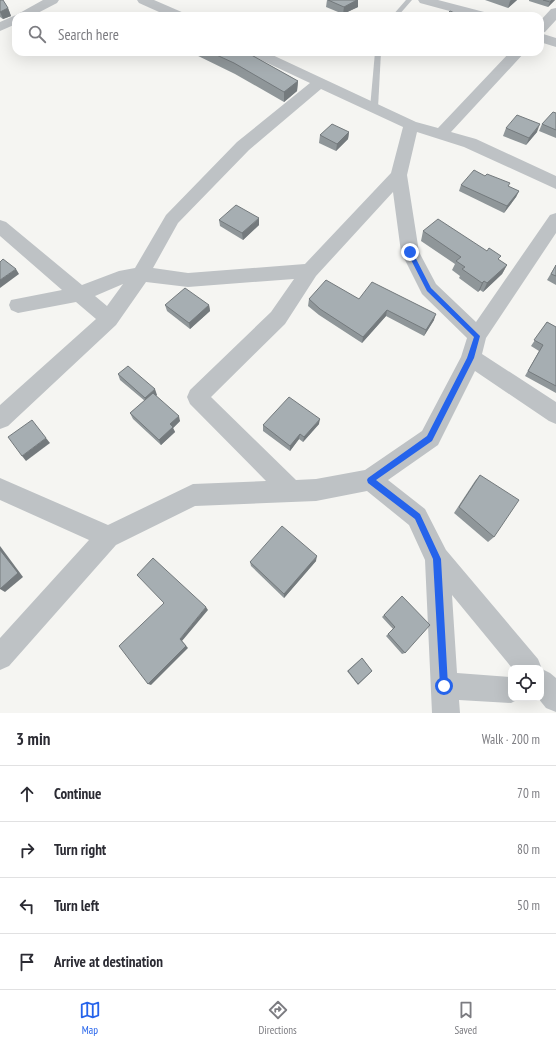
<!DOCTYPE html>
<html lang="en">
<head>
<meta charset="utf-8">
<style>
	:root { --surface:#fff; --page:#f2f2f3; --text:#2b2b33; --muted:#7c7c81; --line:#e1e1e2; --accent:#2563eb }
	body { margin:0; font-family:"PT Sans Narrow",sans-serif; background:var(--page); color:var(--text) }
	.controls { position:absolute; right:12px; bottom:12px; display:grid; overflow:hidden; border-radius:8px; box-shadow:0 4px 16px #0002 }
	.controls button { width:36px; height:36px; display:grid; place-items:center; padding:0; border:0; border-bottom:1px solid var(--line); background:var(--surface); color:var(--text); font:20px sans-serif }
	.stop { position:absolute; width:12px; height:12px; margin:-9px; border:3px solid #2563eb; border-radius:50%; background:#fff }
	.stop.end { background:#2563eb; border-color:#fff; box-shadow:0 1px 4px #0008 }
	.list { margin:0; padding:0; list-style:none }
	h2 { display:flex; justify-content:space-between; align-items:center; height:52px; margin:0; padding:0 16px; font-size:17px }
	h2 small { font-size:13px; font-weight:400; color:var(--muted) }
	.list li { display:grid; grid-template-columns:26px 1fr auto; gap:12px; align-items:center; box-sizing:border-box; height:56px; padding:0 16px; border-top:1px solid var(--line) }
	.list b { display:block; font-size:15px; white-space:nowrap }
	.list em { font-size:13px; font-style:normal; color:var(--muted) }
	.icon { flex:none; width:22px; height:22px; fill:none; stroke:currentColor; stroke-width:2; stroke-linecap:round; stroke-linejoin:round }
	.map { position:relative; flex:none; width:556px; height:713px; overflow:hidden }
	.search { position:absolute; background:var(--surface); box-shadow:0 4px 16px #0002; left:12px; right:12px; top:12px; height:44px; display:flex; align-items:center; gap:10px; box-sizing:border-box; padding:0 14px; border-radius:12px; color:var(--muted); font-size:15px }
	.sheet { height:276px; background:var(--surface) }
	nav { display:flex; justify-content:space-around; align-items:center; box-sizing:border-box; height:56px; border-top:1px solid var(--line); background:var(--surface); font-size:11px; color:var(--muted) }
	nav a { display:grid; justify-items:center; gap:2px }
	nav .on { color:var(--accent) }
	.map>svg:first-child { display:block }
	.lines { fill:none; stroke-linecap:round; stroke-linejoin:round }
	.service { fill:#bec2c5; fill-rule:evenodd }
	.minor { fill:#bec2c5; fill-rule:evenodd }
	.wall { fill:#8f9699 }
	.shaded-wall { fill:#747a7d }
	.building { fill:#a6aeb2; stroke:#747a7d }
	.route { fill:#2563eb }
</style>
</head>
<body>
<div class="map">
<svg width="556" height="713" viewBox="0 0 556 713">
	<rect width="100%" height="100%" fill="#f5f5f2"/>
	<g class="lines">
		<g class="service">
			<path d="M406,0H412L398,16H392Z"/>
			<path d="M375,52H381L378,108L374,110L370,108Z"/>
		</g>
		<g class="minor">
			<path d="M43,0H59L57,3L32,16H16V24L0,31V22L16,15Z"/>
			<path d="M137,0H154L184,13L185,16H168L139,3Z"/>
			<path d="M418,0H438L488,13L489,16H468L420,3Z"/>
			<path d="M556,8V20L545,32L540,33L556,38V47L540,42V21L551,9Z"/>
			<path d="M248,52H266L416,122L438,128L510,52H525L451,132L476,139L556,176V189L464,147L417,132L407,175L419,252L436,284L476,322L550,215L556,213V233L486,338L482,354L556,402V424L549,421L475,371L438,445L388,480L425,509L446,550L538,659L542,669L550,673L556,678V712L546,708L538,698H541V668H512L452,595L457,673L511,677V698H521L511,703L459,700L460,713H432L425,560L409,525L367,491L316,501L195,506L116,545L9,666L0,670V638L89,540L0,500V478L108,525L193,484L266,481L190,404L187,397L190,390L271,312L294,279L188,287L146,282L116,325L8,426L0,429V405L96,319L76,302L18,313L11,310L9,305L11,300L62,290L0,236V220L6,222L82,285L119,271L135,268L166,215L237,142L310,83L250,55ZM321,89L403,127L391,173L305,264L188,273L153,268L178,223L249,150ZM393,192L401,252L422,294L467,338L461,357L422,431L365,470L316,479L296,480L211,397L285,324L316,276ZM123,284L107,306L95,296Z"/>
		</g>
	</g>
	<g class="wall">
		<path d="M0,0L8,8L11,16L3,19L0,17Z"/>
		<path d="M327,0H358V7L343,14L326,7Z"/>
		<path d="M485,0H517L508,8Z"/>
		<path d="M529,0H555L548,7L529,1Z"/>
		<path d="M190,52H246L298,81L297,91L284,102L235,74Z"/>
		<path d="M556,113V138L539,131L542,124Z"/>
		<path d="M506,128L537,132L526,145L503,136Z"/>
		<path d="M349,132L348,139L336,151L319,143L320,135Z"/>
		<path d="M461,185L509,187L519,191L516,197L504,213L459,191Z"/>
		<path d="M219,220L259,225L243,240L220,226Z"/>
		<path d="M423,231L499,260L507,265L502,274L483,292L480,290L478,292L459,278L460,276L452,270L455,264L421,241Z"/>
		<path d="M556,265V285L547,280Z"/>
		<path d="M309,299H359L434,320L424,336L386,316L362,343L319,315L308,306Z"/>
		<path d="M165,305H209L210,311L190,329L167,311Z"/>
		<path d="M547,322L556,327V393L525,376L539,351L531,346Z"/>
		<path d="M118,374L157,395L156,396L180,421L173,428L175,432L161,445L133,419L130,413L145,401L120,380Z"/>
		<path d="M319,424L303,442L299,439L290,451L263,431V425Z"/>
		<path d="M480,475L494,537L488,542L454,513L475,481Z"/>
		<path d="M316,561L284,598L251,566L250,562Z"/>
		<path d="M402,596L405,653L402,654L386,636L393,629L382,617Z"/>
		<path d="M362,658L372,671L358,685L347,671Z"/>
	</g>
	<g class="shaded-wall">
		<path d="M357,0H358V7L343,14L344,7Z"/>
		<path d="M511,0H517L508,8L510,1Z"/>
		<path d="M552,0H555L548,7L550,2Z"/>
		<path d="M8,8L11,16L3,19L0,12Z"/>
		<path d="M298,81L297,91L284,102V92Z"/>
		<path d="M540,124L537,132L526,145L529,138Z"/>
		<path d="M349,132L348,139L336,151L337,144Z"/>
		<path d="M519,191L516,197L504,213L507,206Z"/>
		<path d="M259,218V225L243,240L242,233Z"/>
		<path d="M507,265L502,274L483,292L487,283Z"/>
		<path d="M16,269L19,274L0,288V280Z"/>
		<path d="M484,281L480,290L478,292L482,283Z"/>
		<path d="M209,305L210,311L190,329L189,323Z"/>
		<path d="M387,310L386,316L362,343L363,337Z"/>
		<path d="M436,314L434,320L424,336L426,330Z"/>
		<path d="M155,389L157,395L147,403L145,398Z"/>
		<path d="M179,416L180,421L173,428L175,432L161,445L159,440L170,424Z"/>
		<path d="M320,419L319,424L303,442L304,437Z"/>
		<path d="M300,434L299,439L290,451V446Z"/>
		<path d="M46,438L50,443L26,461L22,456Z"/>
		<path d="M0,546L23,577L5,592L0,589Z"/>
		<path d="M317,556L316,561L284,598V594Z"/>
		<path d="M206,607L208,610L182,641L188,648L151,685L148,684L180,639Z"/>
	</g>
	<g class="building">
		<path d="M0,0H3L8,8L0,12Z"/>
		<path d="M328,0H357L344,7Z"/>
		<path d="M543,0H552L550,2Z"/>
		<path d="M450,11L462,16H445Z"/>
		<path d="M210,52H246L298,81L284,92L234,63Z"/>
		<path d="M553,112L556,113V130L542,124Z"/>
		<path d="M517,115L540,124L529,138L506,128Z"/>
		<path d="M332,124L349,132L337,144L320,135Z"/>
		<path d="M474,170L485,176L487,174L510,183L508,186L519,191L507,206L461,185Z"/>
		<path d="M236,205L259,218L242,233L219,220Z"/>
		<path d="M438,219L487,251L489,248L501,256L498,259L507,265L487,283L484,281L482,283L462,269L465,267L456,261L461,257L423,231Z"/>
		<path d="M3,259L16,269L0,280V262Z"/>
		<path d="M556,265V276L551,274Z"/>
		<path d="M326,280L359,299L372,282L436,314L426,330L387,310L363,337L320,309L309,299Z"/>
		<path d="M185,288L209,305L189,323L165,305Z"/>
		<path d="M547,322L556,327V386L528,371L543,345L534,340Z"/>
		<path d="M128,366L155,389L145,398L118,374Z"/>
		<path d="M153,393L179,416L170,424L173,427L159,440L130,413Z"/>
		<path d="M289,397L320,419L304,437L300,434L290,446L263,425Z"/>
		<path d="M32,420L46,438L22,456L8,437Z"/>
		<path d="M480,475L519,500L494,537L459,507Z"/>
		<path d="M282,526L317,556L284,594L250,562Z"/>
		<path d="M0,550L18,573L0,589Z"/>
		<path d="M153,558L206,607L180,639L186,646L148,684L119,646L164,603L137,575Z"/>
		<path d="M402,596L430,625L405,653L388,634L395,627L384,615Z"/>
		<path d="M362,658L372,671L358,684L348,671Z"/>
	</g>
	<path class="route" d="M410,250L412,251L431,288L480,336L474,358L432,441L376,480L420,514L441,559L448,686L447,689L444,690L441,689L440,686L433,559L415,519L368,483L367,480L368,478L427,436L467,358L474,337L427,291L407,252Z"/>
</svg>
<div class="controls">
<button><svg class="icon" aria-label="locate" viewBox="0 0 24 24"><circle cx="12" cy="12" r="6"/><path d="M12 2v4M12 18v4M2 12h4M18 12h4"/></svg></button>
</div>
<div class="stop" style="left:444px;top:686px"></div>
<div class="stop end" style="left:410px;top:252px"></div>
<div class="search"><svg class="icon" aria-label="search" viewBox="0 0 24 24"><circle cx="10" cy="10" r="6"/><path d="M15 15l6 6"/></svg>Search here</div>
</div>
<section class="sheet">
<h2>3 min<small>Walk · 200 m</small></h2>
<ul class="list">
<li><svg class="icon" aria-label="ahead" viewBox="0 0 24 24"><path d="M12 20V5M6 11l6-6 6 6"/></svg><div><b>Continue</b></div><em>70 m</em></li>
<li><svg class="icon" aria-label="right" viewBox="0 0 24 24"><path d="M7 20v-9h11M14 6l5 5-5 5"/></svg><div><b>Turn right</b></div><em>80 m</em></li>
<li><svg class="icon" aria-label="left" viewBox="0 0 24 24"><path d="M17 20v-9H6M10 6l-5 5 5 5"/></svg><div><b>Turn left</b></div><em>50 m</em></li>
<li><svg class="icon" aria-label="arrive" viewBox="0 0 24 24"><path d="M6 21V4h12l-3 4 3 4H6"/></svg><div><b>Arrive at destination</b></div></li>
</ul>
</section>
<nav>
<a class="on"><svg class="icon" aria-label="map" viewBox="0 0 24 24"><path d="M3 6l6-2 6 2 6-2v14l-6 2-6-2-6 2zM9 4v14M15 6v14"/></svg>Map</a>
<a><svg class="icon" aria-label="directions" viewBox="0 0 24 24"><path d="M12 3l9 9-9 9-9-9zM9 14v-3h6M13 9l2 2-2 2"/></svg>Directions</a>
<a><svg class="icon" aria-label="saved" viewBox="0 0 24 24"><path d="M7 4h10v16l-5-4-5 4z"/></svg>Saved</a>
</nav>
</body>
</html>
